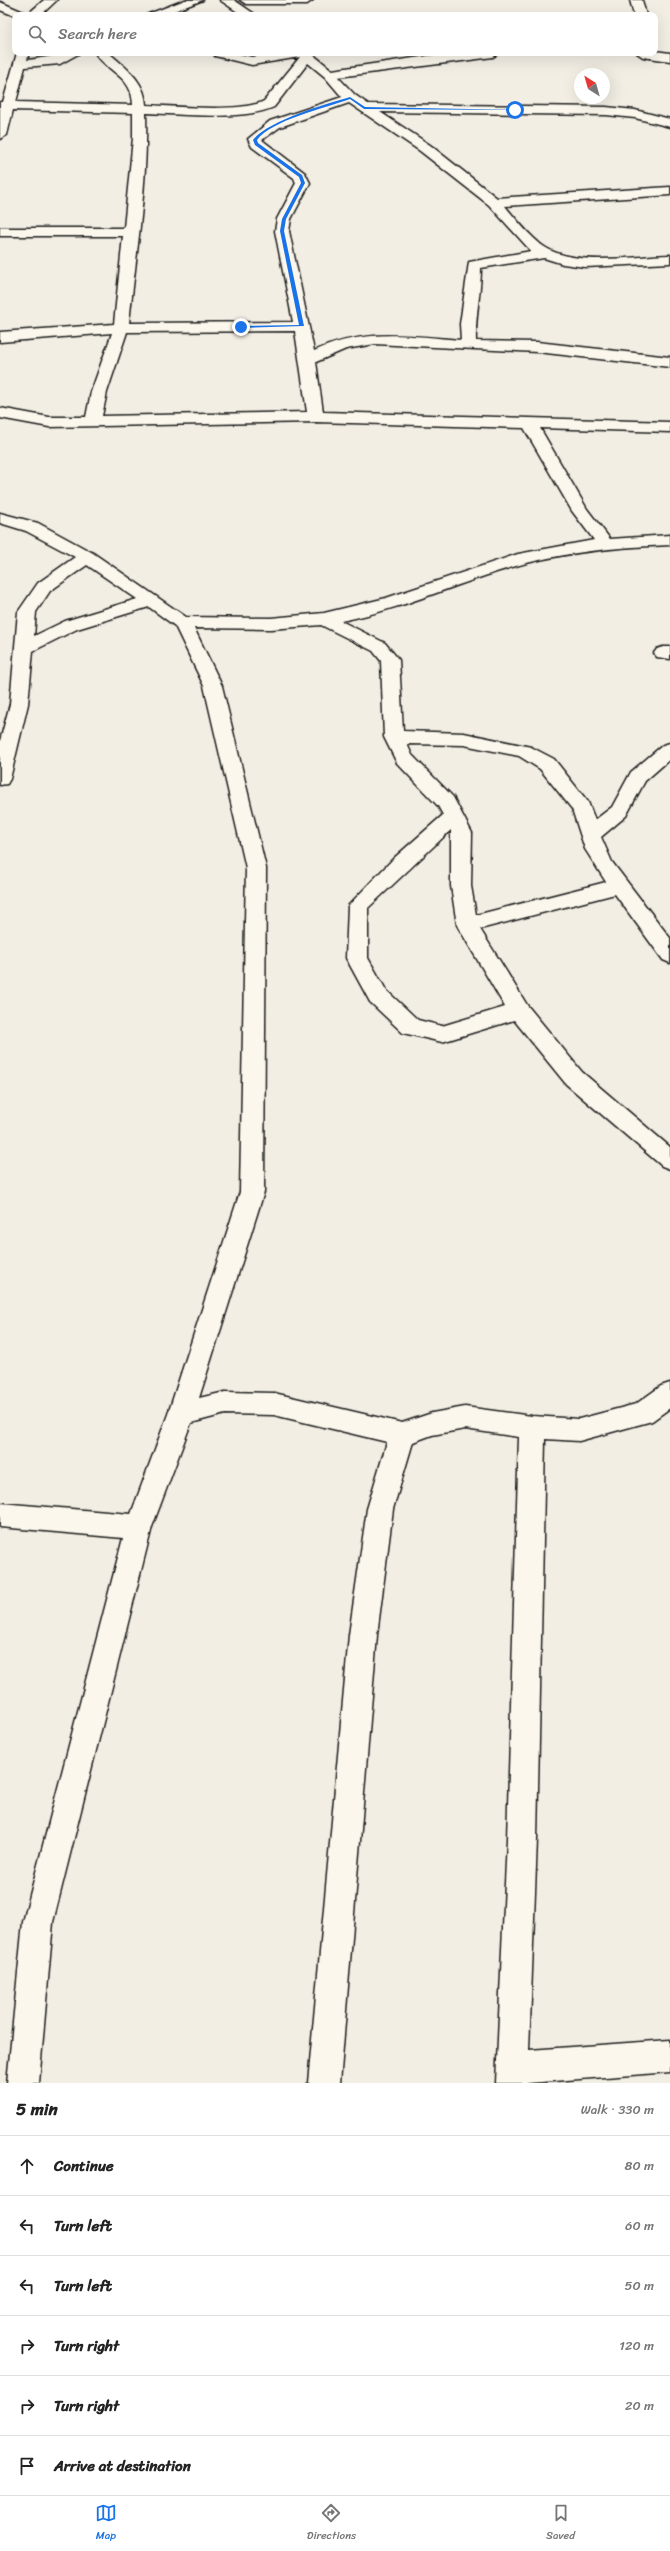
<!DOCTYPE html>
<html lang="en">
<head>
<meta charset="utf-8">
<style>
	:root { --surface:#fff; --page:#f6f6f6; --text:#222; --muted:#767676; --line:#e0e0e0; --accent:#1a73e8 }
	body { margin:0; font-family:Sriracha,sans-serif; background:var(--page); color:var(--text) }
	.compass { position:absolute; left:574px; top:68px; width:36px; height:36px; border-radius:50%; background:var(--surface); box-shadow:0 4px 16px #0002; rotate:323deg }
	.stop { position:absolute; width:12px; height:12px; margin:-9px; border:3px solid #1a73e8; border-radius:50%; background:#fff }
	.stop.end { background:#1a73e8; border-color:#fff; box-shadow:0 1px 4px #0008 }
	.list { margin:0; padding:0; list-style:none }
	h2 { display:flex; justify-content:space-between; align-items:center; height:52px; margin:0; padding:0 16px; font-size:17px }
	h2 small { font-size:13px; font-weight:400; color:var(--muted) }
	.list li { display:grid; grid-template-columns:26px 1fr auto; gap:12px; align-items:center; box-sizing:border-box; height:60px; padding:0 16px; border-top:1px solid var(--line) }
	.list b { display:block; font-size:15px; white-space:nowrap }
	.list em { font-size:13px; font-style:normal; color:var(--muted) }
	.icon { flex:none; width:22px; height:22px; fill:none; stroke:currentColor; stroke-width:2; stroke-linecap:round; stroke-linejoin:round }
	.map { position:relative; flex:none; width:670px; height:2083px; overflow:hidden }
	.search { position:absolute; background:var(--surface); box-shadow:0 4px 16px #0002; left:12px; right:12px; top:12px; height:44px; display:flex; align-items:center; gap:10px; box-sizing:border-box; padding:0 14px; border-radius:8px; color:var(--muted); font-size:15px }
	.sheet { height:412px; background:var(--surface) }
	nav { display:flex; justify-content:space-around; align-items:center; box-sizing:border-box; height:56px; border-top:1px solid var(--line); background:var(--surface); font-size:11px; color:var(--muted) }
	nav a { display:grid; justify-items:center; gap:2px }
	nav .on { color:var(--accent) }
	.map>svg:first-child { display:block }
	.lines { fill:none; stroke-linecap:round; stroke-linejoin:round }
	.minor-casing { stroke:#1c1c1c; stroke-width:3 }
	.minor { fill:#fbf7ec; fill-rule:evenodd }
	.route { fill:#1a73e8 }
</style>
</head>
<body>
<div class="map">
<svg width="670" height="2083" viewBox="0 0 670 2083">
	<rect width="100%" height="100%" fill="#f2eee4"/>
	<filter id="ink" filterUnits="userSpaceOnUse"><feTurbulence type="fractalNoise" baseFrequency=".025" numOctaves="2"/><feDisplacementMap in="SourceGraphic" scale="8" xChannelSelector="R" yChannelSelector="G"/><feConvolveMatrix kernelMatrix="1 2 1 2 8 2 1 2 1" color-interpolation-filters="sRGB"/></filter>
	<g filter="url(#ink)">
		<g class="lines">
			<g class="minor-casing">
				<g id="minor">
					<path d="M44,0H57L41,15L15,16L0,10V2L28,14Z"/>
					<path d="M185,0H203L164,15H146Z"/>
					<path d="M220,0H234L256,15H242Z"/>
					<path d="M240,0H313L307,4H246Z"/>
					<path d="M630,0H642L646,15H634Z"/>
					<path d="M655,51L670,53V61L643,57L637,53H655Z"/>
					<path d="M17,53H29L27,60C46,58 62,53 80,53L60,64L25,67L16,102L133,105C132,75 109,74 95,53H109C126,68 145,81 146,105C174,106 241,113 264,101L300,57L252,65L215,56L213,53H234L252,57L277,53H311L332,70L448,53H499L493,57L338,77L355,95L368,104L606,107L635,110L670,119V127L635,118L606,115L380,112L430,145L497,198L670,187V195L505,206C515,218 526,232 538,242C567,269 633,256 670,255V263L585,267L563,264L544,258L481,268C481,293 475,316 476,341L537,342L670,357V367L537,352L375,344L346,349L316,362L323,412L670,422V432L540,428L587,509L610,539L670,535V545C616,547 561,552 509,568C453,585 399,610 341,621L385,643L399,660L403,731L464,733L531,747L554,759L588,802L595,820L612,807L631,772L663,745L670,743V759L645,781L626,816L601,837L612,862L670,938V963L663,960L615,894L480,929L527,1005L582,1072L670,1147V1169L662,1166L566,1084L514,1020L442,1042L403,1033L370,1002L346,958L348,906L393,859L443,815L438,806L397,763L384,737L381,661L373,651L321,625L271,629L194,628L222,686L266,868L264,1192L199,1398L225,1392L274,1393L402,1423L432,1413L465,1407L532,1416L579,1419L636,1404L661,1386L670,1383V1408L652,1421L579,1441L545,1439L537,1839L529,2050L670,2040V2072L528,2083H496L507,1839L519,1437L465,1429L432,1435L413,1442L393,1509L377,1635L340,2083H308L349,1635L367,1509L387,1442L274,1415L225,1414L191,1423L152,1527L53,1922L39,2083H7L23,1922L123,1538L0,1527V1503L131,1514L168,1414L240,1192L246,868L204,686L175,626L149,607L77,629L33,651L28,704L10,779L7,784L0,785V741L10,704L18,612L38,583L75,557L26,531L0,523V513L38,523L93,553L186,617L271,618L324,613L386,598L518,554L594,540L572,511L524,428L316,422L49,427L0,418V408L49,417H86L91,392L112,333L0,342V332L114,324L123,236H0V228H124L133,138V113L13,110L7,135L0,139V102H3ZM308,63L325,77L342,97L270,121L248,139L252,147L294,178L296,183L277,219L275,231L293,322L129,323C136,254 148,183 146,113C180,114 244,121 274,107ZM349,103L420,151L489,205L531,251L469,262L460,324L461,340C407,336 365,328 314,351L289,231L291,219L310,183L305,173L262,140L280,127ZM295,331L307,412L102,416L107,392L127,332ZM87,565L137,599L65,621L34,636L36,612L50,591ZM407,744L464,745L519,756L540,769L572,809L585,849L606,882L476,915L471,886L472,833L453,797L412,755ZM451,830V886L457,925L505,1007L442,1026L418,1020L386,990L368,958V908Z"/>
					<path d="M663,647H670V659L657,657L654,653L657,649Z"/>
				</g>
			</g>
			<use href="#minor" class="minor"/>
		</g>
	</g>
	<path class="route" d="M350,97L365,107L517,110L364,109L350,99C325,108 272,120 257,140L258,143L302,175L305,183L286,219L284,231L304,326L240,328L241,326L299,325L280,231L282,219L301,183L299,177L255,145L253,140C267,121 326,104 350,97Z"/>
</svg>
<svg class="compass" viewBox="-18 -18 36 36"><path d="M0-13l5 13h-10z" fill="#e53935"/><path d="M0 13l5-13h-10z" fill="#767676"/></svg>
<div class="stop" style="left:515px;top:110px"></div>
<div class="stop end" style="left:241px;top:327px"></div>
<div class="search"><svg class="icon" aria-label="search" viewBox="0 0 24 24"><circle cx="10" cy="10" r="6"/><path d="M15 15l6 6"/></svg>Search here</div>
</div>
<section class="sheet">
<h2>5 min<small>Walk · 330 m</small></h2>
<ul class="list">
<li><svg class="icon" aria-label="ahead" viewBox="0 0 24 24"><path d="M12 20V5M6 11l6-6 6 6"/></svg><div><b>Continue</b></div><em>80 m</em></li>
<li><svg class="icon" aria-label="left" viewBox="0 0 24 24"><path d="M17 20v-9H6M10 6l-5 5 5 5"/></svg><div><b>Turn left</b></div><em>60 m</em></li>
<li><svg class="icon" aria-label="left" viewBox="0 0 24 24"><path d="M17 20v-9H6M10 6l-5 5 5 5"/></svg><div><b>Turn left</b></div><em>50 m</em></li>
<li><svg class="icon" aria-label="right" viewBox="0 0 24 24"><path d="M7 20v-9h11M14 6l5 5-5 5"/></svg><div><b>Turn right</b></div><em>120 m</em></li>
<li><svg class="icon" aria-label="right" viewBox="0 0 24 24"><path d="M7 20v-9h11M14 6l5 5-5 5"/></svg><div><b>Turn right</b></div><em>20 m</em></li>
<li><svg class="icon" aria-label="arrive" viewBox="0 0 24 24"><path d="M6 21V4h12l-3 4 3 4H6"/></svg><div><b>Arrive at destination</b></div></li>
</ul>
</section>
<nav>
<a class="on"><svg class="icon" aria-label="map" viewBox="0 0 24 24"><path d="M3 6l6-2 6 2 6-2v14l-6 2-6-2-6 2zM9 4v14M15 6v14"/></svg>Map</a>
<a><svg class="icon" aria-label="directions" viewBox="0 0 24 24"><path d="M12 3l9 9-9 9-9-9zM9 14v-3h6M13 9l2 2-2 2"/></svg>Directions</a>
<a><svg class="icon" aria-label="saved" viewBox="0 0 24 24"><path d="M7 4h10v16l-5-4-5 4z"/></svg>Saved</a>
</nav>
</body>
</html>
